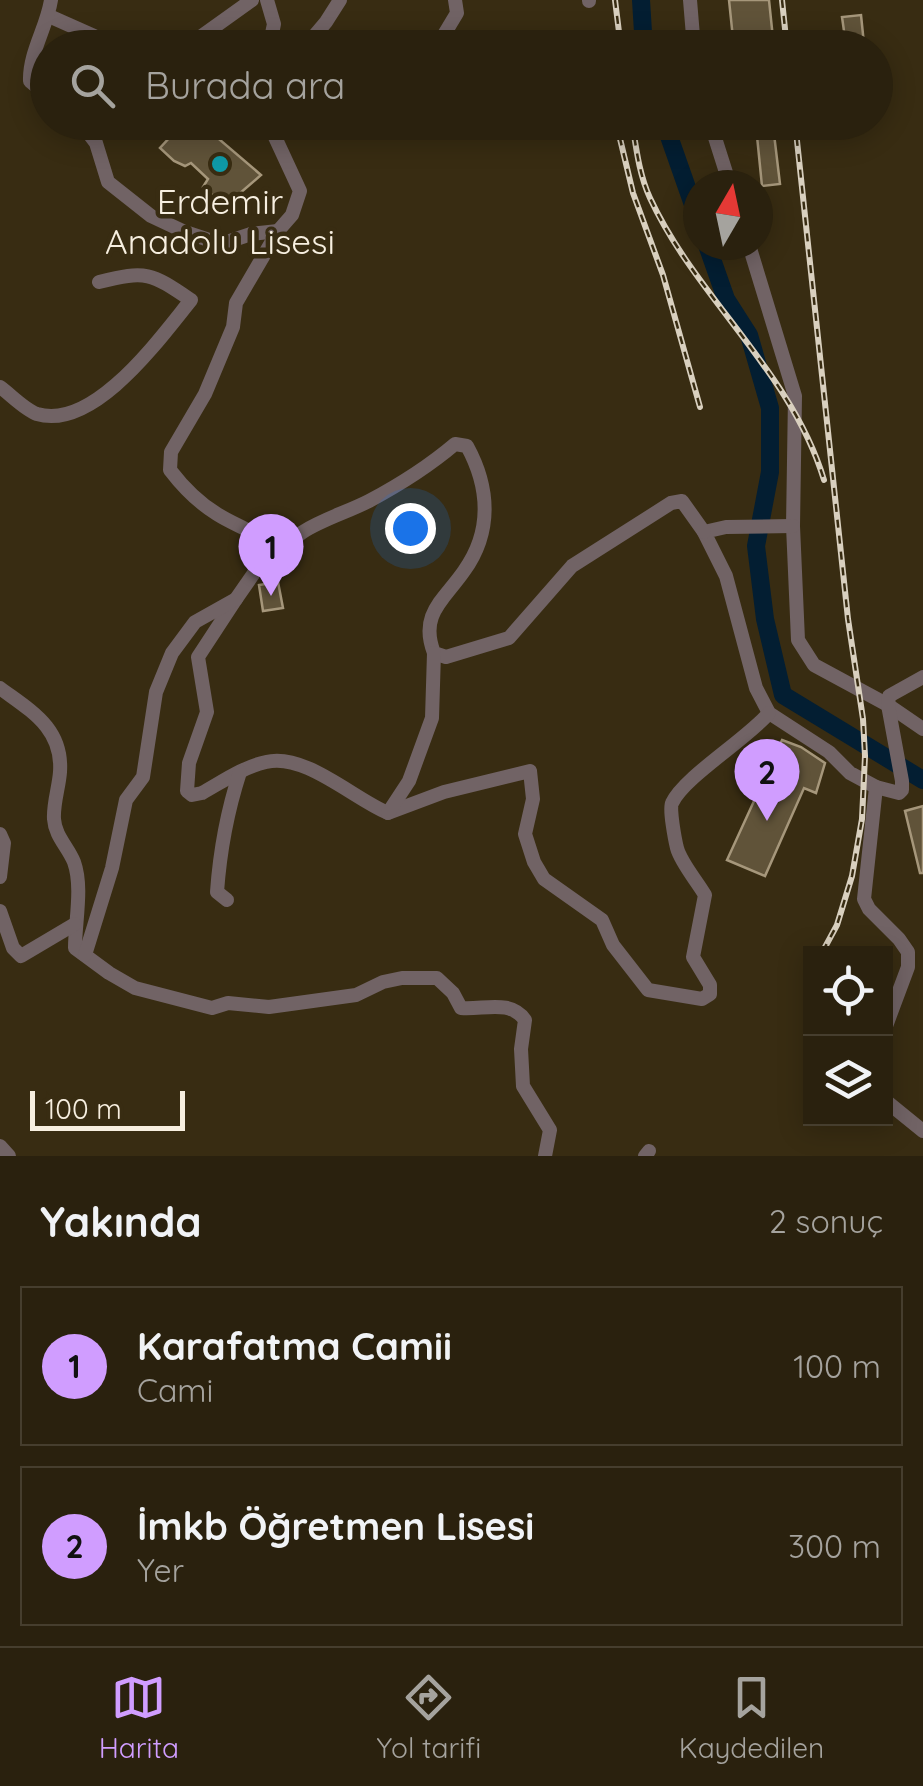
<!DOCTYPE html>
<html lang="tr">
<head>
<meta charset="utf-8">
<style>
	:root { --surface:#2a210e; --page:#362e1c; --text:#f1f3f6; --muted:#a5a39e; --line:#463e2e; --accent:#d09dff }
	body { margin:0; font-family:Quicksand,sans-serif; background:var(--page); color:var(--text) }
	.controls { position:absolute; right:30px; bottom:30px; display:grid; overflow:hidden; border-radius:0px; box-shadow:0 5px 25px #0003 }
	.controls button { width:90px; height:90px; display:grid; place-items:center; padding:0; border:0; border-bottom:2px solid var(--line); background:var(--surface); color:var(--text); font:50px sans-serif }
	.compass { position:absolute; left:683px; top:170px; width:90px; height:90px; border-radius:50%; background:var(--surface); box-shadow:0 5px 25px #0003; rotate:9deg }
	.scale { position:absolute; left:30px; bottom:25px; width:155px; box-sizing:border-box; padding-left:10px; border:5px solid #f7efe0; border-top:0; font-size:28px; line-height:35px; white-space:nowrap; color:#f7efe0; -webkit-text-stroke:8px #382c12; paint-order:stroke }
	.you { position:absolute; left:410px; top:528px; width:35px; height:35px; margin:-25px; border:8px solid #fff; border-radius:50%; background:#1a73e8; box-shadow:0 0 0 15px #1a73e833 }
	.badge { display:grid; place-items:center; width:65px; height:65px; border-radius:50%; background:var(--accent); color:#111; font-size:32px; font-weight:700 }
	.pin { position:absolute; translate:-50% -82px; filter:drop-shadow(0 2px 5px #0008) }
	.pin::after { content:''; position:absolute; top:52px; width:35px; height:30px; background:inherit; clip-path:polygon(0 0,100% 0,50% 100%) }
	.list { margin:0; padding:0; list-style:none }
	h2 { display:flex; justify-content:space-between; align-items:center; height:130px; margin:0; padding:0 40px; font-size:42px }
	h2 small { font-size:32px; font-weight:400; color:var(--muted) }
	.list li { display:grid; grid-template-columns:65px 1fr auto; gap:30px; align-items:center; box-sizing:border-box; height:160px; margin:0 20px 20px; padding:0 20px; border:2px solid var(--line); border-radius:0px }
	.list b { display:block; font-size:38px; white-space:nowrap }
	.list p { margin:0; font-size:32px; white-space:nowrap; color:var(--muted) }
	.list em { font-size:32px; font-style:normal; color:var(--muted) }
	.icon { flex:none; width:55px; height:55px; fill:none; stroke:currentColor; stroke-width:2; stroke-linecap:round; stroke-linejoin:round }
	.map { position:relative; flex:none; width:923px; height:1156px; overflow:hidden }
	.search { position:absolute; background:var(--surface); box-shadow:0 5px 25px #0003; left:30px; right:30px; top:30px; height:110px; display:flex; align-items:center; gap:25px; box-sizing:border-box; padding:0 35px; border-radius:55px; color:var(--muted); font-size:38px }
	.sheet { height:490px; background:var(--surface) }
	nav { display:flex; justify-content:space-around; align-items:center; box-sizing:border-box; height:140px; border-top:2px solid var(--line); background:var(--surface); font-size:28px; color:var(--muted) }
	nav a { display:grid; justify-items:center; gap:5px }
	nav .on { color:var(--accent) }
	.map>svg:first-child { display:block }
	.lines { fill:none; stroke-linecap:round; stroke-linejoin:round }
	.river { stroke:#031e32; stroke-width:18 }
	.building { fill:#605339; stroke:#a6977b; stroke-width:2.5 }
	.minor { stroke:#716365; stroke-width:14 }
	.rail-casing { stroke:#d9d0bf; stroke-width:6 }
	.rail { stroke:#382c12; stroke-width:2.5; stroke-dasharray:8; stroke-linecap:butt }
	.culture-dot { fill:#0f9aa8; stroke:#382c12; stroke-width:4 }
	.labels { text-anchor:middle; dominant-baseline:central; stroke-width:9; stroke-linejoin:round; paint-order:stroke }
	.poi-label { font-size:35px; fill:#f7efe0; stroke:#382c12 }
</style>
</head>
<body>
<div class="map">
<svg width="923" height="1156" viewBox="0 0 923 1156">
	<rect width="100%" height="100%" fill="#382c12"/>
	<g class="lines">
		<g class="river">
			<path d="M641,0L644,48"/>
			<path d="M664,122L698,219"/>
			<path d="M707,245L726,299L749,335L770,408V472L756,546L765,619L783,695L923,780"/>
		</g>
	</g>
	<g class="building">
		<path d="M729,0H769L774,48H734Z"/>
		<path d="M861,15L864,44L846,45L842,17Z"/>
		<path d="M184,122H199L261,175L225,206L203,187L208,179L191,163L185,166L174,161L160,148Z"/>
		<path d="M774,134L780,184L762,186L757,136Z"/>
		<path d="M278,582L283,608L263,611L259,585Z"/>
		<path d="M782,740L801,747L825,763L816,793L804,788L765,876L727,860Z"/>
		<path d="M923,806V873H920L905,811Z"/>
	</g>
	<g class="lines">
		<g class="minor">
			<path d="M267,0L274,24L269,48"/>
			<path d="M690,0L694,48"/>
			<path d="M589,1V0"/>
			<path d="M49,16L94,36L108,48"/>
			<path d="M185,48L252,0"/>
			<path d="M304,48L326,22L340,0"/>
			<path d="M436,48L457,13L455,0"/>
			<path d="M48,96L30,81C29,53 47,27 51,0"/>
			<path d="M80,122L96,143L108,182L151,216L185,232L221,244L251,234L278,231"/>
			<path d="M710,122L730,185"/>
			<path d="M749,245L795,396L793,526L798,640L814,665L888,705L923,729"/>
			<path d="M0,387C10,394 25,410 37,414C94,431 160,338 191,300C151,273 147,270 99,282"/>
			<path d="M793,526L726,527L704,532L726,576L756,688L769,713L829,752L850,773L876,787L899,793L902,790V781L888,705L889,696L923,677"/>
			<path d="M273,564C292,526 334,519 369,501C399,485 429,466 455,444L467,446C490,488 492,532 464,571C444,600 419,614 434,653L446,657L509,638L572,566L671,503L682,501L704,532"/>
			<path d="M236,599L198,657L207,712L189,763L187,791L192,795L202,793C222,782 243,767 266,762C304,752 354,799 388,813L444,792L530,771L533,799L525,834L534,862L544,879L602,920L613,945L648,990L702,999L710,994V985L693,957L705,895C697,881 681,863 677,848C675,840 669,808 672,803C684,777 747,739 769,713"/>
			<path d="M0,688C31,711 63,728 60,772C59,787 53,804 54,819C55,836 68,847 74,862C83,887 75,922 75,948L109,973L135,988L212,1008L228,1003L269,1007L356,995L383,982L402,978H437L453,993L461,1008C484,1010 510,999 525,1020L521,1049L523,1086L550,1130L545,1156"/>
			<path d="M876,787L864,899L869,909L899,939L908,952V967L886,1026"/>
			<path d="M388,813L409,781L432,718L434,653"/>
			<path d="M0,834L4,843L0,877"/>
			<path d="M227,900L217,892C220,850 227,812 240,772"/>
			<path d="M0,911L13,948L21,956L75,924"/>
			<path d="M85,955L112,868L126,800L143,777L156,692L172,653L195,622L236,599L270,550C251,527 241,529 217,514C199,503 183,487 170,470L171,452L205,394L233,327L236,303L278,231L292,215L300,191L268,122"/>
			<path d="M886,1101L923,1131"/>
			<path d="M0,1146L9,1156"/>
			<path d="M645,1156L649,1151"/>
		</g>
		<g class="rail-casing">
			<g id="rail">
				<path d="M615,0L621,48"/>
				<path d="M782,0L787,48"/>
				<path d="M616,122L633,193L663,275L700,407"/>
				<path d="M632,122C636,147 639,174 650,198C697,299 791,371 824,480"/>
				<path d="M795,122L848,619L863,719L865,756L862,819L852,876L837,925L824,949"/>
			</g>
		</g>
		<use href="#rail" class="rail"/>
	</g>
	<circle class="culture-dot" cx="220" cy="164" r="10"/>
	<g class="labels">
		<g class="poi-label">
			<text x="220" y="201">Erdemir<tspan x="220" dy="40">Anadolu Lisesi</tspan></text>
		</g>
	</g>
</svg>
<div class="controls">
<button><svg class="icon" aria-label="locate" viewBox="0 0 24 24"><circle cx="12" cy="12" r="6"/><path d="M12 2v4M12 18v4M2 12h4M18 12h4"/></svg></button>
<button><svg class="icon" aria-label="layers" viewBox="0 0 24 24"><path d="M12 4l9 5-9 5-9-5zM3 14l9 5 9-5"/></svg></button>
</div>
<svg class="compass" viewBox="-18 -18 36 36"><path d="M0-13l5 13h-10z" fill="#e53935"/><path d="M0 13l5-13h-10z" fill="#a5a39e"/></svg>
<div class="scale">100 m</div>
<div class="you"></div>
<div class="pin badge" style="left:271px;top:596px">1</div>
<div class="pin badge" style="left:767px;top:821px">2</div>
<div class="search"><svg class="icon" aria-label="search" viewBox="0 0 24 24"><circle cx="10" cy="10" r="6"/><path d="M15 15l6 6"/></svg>Burada ara</div>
</div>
<section class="sheet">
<h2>Yakında<small>2 sonuç</small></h2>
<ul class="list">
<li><span class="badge">1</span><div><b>Karafatma Camii</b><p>Cami</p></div><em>100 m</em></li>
<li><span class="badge">2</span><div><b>İmkb Öğretmen Lisesi</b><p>Yer</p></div><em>300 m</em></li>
</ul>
</section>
<nav>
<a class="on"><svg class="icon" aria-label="map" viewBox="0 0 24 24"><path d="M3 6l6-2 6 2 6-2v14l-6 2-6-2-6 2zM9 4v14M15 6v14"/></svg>Harita</a>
<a><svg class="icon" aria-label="directions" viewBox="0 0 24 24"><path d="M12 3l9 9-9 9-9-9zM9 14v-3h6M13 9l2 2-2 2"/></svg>Yol tarifi</a>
<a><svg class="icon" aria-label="saved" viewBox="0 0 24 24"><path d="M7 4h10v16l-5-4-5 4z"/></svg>Kaydedilen</a>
</nav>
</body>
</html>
